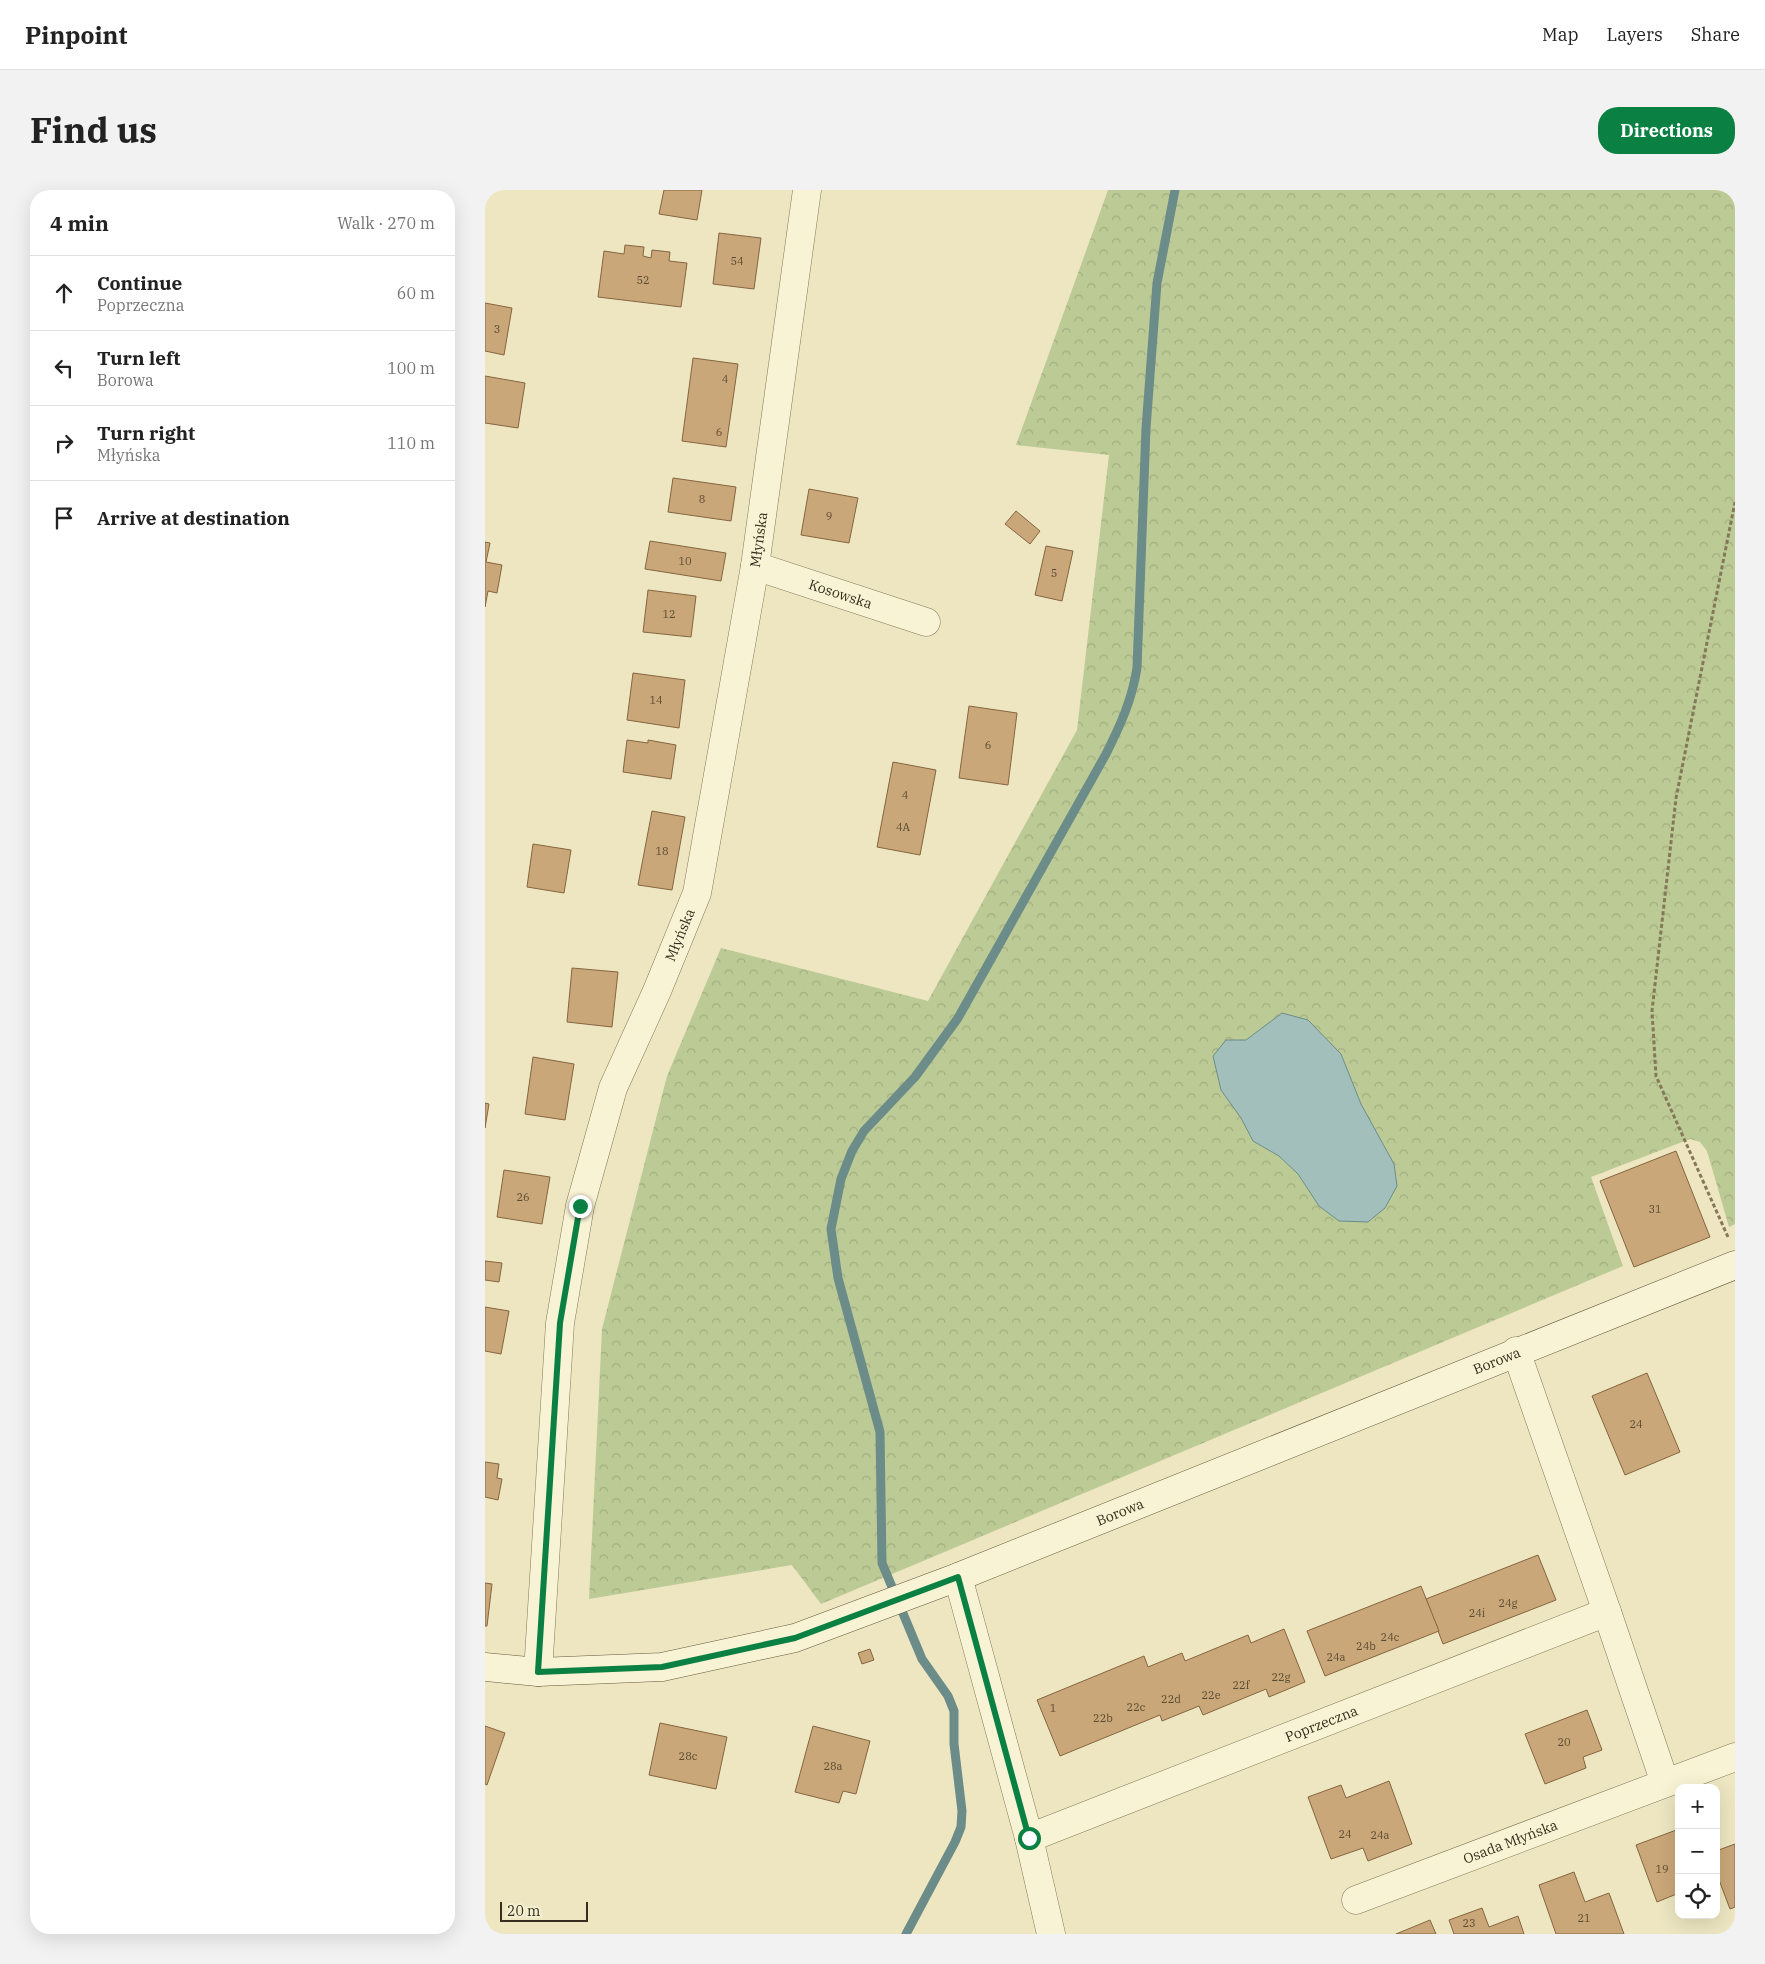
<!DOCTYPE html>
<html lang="en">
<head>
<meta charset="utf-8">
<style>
	:root { --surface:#fff; --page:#f2f2f2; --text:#222; --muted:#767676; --line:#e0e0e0; --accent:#0b8043 }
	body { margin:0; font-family:"IBM Plex Serif",serif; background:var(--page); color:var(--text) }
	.controls { position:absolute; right:15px; bottom:15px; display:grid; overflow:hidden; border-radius:10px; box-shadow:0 5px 20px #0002 }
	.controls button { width:45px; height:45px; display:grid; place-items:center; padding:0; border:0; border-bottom:1px solid var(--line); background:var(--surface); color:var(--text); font:25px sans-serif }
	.scale { position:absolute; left:15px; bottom:12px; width:88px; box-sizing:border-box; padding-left:5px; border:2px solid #352d1d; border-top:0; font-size:14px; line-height:18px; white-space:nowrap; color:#352d1d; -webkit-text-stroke:4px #f4efd0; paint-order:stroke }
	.stop { position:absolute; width:15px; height:15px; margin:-11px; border:4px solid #0b8043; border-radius:50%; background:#fff }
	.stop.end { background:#0b8043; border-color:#fff; box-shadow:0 1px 5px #0008 }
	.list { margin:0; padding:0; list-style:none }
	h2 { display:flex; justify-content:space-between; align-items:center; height:65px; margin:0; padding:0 20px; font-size:21px }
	h2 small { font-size:16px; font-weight:400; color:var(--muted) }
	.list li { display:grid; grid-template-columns:32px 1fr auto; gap:15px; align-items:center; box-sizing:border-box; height:75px; padding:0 20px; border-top:1px solid var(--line) }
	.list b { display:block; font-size:19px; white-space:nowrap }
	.list p { margin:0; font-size:16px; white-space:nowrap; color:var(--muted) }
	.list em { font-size:16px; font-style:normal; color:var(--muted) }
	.icon { flex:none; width:28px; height:28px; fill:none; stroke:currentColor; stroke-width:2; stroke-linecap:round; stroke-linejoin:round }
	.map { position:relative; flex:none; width:1250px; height:1744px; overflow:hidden; border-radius:20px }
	header { display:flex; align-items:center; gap:30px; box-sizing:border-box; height:70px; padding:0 25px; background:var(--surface); border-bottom:1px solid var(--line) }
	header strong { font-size:24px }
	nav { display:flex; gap:28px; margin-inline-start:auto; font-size:18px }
	.intro { display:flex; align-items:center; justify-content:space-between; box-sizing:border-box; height:120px; padding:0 30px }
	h1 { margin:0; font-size:35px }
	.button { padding:12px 22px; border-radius:20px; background:var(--accent); color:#fff; font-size:18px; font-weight:700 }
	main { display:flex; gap:30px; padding:0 30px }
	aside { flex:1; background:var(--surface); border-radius:20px; box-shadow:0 5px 20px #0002 }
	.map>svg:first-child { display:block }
	.forest { fill:url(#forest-crowns); fill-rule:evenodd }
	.water { fill:#a3bfbb; stroke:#6b8c89 }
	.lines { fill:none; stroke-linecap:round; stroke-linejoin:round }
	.stream { stroke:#6b8c89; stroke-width:9 }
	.building { fill:#caa778; stroke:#846540 }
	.street-casing { stroke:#857859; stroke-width:29 }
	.secondary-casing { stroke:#67583c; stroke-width:29 }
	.path { stroke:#857859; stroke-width:3; stroke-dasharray:4 2.5; stroke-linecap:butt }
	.street { stroke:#f8f3d4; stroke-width:28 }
	.secondary { stroke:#f8f3d4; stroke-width:28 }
	.route { stroke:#0b8043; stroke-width:6 }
	.labels { text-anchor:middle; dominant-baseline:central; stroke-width:4; stroke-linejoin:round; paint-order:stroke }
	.number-label { font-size:11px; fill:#5a4c34 }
	.street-label { font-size:14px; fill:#352d1d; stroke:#f4efd0 }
</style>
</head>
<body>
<header>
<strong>Pinpoint</strong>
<nav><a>Map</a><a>Layers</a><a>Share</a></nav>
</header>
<div class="intro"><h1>Find us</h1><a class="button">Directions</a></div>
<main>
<aside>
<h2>4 min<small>Walk · 270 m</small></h2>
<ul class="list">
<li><svg class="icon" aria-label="ahead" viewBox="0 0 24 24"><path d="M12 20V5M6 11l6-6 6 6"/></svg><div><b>Continue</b><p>Poprzeczna</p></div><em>60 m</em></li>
<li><svg class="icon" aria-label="left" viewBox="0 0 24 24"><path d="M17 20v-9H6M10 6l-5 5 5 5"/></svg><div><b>Turn left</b><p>Borowa</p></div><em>100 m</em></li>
<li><svg class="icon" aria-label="right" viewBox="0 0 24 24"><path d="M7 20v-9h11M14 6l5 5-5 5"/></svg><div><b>Turn right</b><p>Młyńska</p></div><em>110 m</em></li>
<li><svg class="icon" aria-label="arrive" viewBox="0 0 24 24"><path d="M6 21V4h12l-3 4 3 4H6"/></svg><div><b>Arrive at destination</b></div></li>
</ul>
</aside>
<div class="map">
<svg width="1250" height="1744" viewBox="0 0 1250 1744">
	<defs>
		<pattern id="forest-crowns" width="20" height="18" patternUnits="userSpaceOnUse" patternTransform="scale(1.25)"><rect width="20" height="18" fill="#bcca95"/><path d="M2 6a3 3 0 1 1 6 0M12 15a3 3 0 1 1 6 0" fill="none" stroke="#a2ae80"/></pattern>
	</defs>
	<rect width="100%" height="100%" fill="#ede6c1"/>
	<path class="forest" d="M623,0H1250V1034L1244,1037L1222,961L1215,952L1205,949L1106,987L1138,1076L336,1414L307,1375L104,1409L117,1139L182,886L236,758L443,811L592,540L624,265L531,255ZM798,823L856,864L876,914L909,974L912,996L834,1016L813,984L794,966L768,951L756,928L736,900L741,850H761Z"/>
	<path class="water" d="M797,823L823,830L856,864L876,914L909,974L912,996L900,1018L883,1032L854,1031L834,1016L813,984L794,966L768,951L756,928L736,900L728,866L741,850H761Z"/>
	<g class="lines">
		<path class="stream" d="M421,1744L470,1652L476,1637L477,1621L469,1554V1521L463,1506L437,1469L397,1373L395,1242L353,1088L346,1039L356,989L367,961L379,941L430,887L473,828L621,564C635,536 647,510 652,478L661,238L672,93L690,0"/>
	</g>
	<g class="building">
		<path d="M179,0H217L212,30L174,24Z"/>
		<path d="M234,43L276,48L269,99L228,94Z"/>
		<path d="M140,55L159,57L158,66L166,68L167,60L185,62L184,71L202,73L196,117L113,107L119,61L139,64Z"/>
		<path d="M0,113L27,118L19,165L0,161Z"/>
		<path d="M208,168L253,174L241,257L197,251Z"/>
		<path d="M0,186L40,193L33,238L0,233Z"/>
		<path d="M188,288L251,297L246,331L183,322Z"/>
		<path d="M324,299L373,308L364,353L316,345Z"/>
		<path d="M531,321L555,341L545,354L520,334Z"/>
		<path d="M165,351L241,363L236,391L160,379Z"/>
		<path d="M0,352L5,353L1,372L17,375L12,403L3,401L0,417Z"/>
		<path d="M561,356L588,361L577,411L550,405Z"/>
		<path d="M163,400L211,406L206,447L158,442Z"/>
		<path d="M148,483L200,490L194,538L142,530Z"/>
		<path d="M484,516L532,523L523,595L474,588Z"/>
		<path d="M142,550L163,553V550L191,555L186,589L138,582Z"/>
		<path d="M408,572L451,580L435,665L392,657Z"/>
		<path d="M167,621L200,627L187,700L153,695Z"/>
		<path d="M48,654L86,660L79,703L42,697Z"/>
		<path d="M87,778L133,782L127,837L82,832Z"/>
		<path d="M48,867L89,874L80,930L40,924Z"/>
		<path d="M0,913L4,914L0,938Z"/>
		<path d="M1191,961L1225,1047L1149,1077L1115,991Z"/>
		<path d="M19,980L65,987L57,1034L12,1027Z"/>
		<path d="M0,1071L17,1073L14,1092L0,1090Z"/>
		<path d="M0,1117L24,1121L16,1164L0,1161Z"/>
		<path d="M1162,1183L1195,1262L1140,1285L1107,1206Z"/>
		<path d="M0,1272L14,1274L12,1288L17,1289L13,1310L0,1307Z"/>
		<path d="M1053,1365L1071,1410L958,1454L941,1409Z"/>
		<path d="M0,1393L7,1394L2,1436H0Z"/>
		<path d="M936,1396L954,1441L840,1486L822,1441Z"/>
		<path d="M799,1439L820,1492L784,1507L781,1499L718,1525L714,1516L677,1531L675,1525L575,1566L552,1510L659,1466L663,1477L697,1463L700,1471L763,1445L766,1453Z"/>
		<path d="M385,1459L389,1470L377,1474L373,1463Z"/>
		<path d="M1102,1520L1117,1560L1098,1567L1101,1578L1060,1594L1040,1544Z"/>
		<path d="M175,1533L242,1547L231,1599L164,1585Z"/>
		<path d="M0,1536L20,1543L2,1595L0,1594Z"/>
		<path d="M328,1536L385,1551L371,1604L358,1601L354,1613L310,1602Z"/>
		<path d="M904,1591L927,1654L883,1671L878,1658L846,1669L823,1607L856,1595L861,1608Z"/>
		<path d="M1194,1639V1703L1172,1712L1151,1655Z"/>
		<path d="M1250,1654V1717L1245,1719L1231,1682V1661Z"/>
		<path d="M1089,1682L1100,1712L1124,1703L1139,1744H1071L1054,1695Z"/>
		<path d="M997,1718L1004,1737L1033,1726L1039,1744H969L964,1730Z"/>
		<path d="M945,1730L951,1744H911Z"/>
	</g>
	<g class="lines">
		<g class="street-casing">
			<g id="street">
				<path id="s1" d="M270,376L441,432"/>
				<path d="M473,1387L544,1648L566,1744"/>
				<path d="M1122,1422L1180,1593"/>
				<path id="s2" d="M53,1482L75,1133L95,1016L128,898L172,801L212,703L270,376L322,0"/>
				<path id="s3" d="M544,1648L1122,1422L1031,1161"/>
				<path id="s4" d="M871,1710L1250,1567"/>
			</g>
		</g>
		<g class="secondary-casing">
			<g id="secondary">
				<path id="s5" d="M0,1477L53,1482L177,1477L310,1448L473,1387L1250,1075"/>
			</g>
		</g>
		<path class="path" d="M1243,1047L1171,886L1167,821L1191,608L1250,312"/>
		<use href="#street" class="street"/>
		<use href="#secondary" class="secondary"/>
	</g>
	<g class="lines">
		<path class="route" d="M95,1016L75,1133L53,1482L177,1477L310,1448L473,1387L544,1648"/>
	</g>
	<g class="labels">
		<g class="number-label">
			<text x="252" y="71">54</text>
			<text x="158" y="90">52</text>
			<text x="12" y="139">3</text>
			<text x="240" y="189">4</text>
			<text x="234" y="242">6</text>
			<text x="217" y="309">8</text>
			<text x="344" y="326">9</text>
			<text x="200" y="371">10</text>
			<text x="569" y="383">5</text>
			<text x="184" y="424">12</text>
			<text x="171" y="510">14</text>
			<text x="503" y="555">6</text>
			<text x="420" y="605">4</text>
			<text x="418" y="637">4A</text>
			<text x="177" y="661">18</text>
			<text x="38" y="1007">26</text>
			<text x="1170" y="1019">31</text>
			<text x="1151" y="1234">24</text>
			<text x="1023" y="1413">24g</text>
			<text x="992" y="1423">24i</text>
			<text x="905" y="1447">24c</text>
			<text x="881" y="1456">24b</text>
			<text x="851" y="1467">24a</text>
			<text x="796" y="1487">22g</text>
			<text x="756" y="1495">22f</text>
			<text x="726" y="1505">22e</text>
			<text x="686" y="1509">22d</text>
			<text x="651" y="1517">22c</text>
			<text x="568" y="1518">1</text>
			<text x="618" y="1528">22b</text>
			<text x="1079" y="1552">20</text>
			<text x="203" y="1566">28c</text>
			<text x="348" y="1576">28a</text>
			<text x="860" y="1644">24</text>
			<text x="895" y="1645">24a</text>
			<text x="1177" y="1679">19</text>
			<text x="1099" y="1728">21</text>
			<text x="984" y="1733">23</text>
		</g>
		<g class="street-label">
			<text stroke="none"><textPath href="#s2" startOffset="1162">Młyńska</textPath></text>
			<text stroke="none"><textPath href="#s1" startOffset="90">Kosowska</textPath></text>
			<text stroke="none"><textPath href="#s2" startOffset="758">Młyńska</textPath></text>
			<text stroke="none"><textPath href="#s5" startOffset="1068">Borowa</textPath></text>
			<text stroke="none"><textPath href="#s5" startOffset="662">Borowa</textPath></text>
			<text stroke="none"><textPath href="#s3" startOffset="314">Poprzeczna</textPath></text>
			<text stroke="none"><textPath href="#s4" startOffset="165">Osada Młyńska</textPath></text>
		</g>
	</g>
</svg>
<div class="controls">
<button>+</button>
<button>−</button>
<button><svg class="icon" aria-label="locate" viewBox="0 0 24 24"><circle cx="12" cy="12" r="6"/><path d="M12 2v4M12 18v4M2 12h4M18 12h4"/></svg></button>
</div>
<div class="scale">20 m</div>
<div class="stop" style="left:544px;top:1648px"></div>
<div class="stop end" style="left:95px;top:1016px"></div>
</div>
</main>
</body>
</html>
